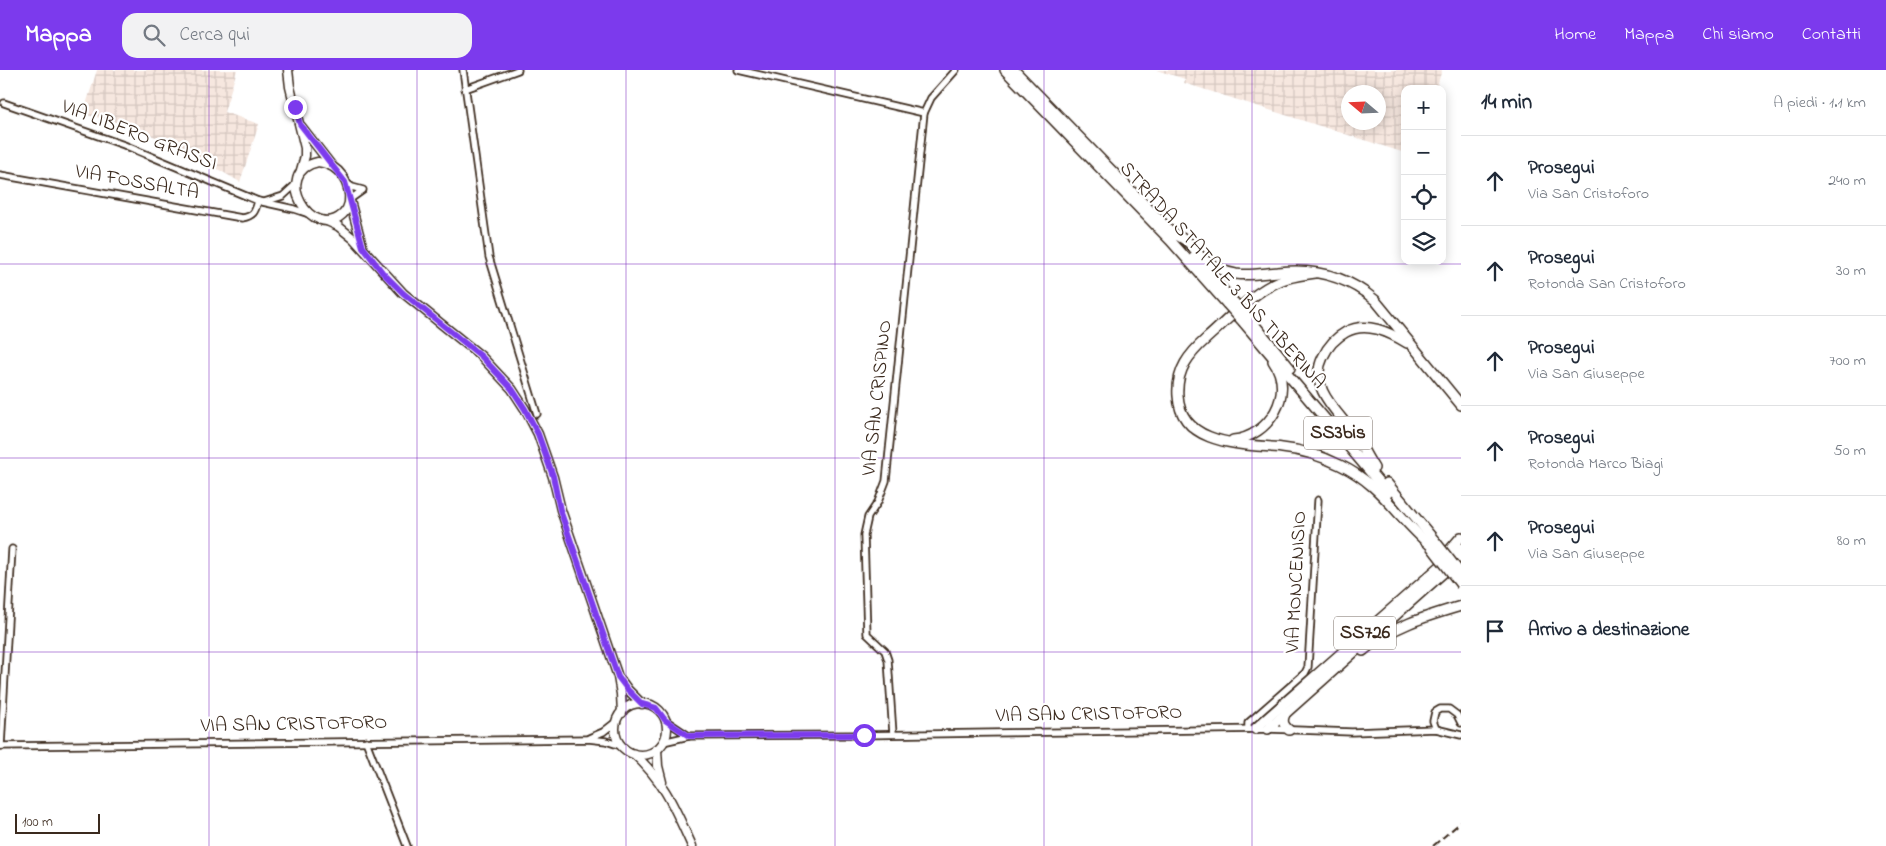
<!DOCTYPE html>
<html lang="it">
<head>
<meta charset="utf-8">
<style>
	:root { --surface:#fff; --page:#f2f2f3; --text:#1f2937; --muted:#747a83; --line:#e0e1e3; --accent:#7c3aed }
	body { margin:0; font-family:"Indie Flower",sans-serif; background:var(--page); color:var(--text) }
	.controls { position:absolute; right:15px; top:15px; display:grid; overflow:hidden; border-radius:10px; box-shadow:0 2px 12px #0003 }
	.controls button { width:45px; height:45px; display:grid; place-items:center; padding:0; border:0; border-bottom:1px solid var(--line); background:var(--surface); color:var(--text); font:25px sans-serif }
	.compass { position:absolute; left:1341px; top:15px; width:45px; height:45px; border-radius:50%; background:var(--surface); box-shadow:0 2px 12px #0003; rotate:289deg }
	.scale { position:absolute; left:15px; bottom:12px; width:85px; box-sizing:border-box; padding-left:5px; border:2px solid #3b2a1e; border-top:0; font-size:14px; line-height:18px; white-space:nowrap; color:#3b2a1e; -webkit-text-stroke:4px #fff; paint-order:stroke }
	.stop { position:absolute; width:15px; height:15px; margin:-11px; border:4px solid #7c3aed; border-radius:50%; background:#fff }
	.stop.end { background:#7c3aed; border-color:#fff; box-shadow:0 1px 5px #0008 }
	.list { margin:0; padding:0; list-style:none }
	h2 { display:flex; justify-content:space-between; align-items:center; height:65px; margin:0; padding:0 20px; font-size:21px }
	h2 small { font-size:16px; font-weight:400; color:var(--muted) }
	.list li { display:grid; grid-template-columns:32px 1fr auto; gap:15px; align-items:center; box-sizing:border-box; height:90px; padding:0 20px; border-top:1px solid var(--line) }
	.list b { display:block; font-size:19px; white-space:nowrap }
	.list p { margin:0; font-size:16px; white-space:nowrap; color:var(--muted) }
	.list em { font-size:16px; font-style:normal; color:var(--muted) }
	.icon { flex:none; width:28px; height:28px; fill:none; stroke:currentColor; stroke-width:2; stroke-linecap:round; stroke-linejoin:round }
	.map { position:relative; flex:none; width:1461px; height:776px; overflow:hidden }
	header { display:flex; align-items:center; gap:30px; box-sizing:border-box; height:70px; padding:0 25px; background:var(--accent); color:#fff }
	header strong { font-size:24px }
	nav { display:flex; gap:28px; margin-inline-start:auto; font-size:18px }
	.search { width:350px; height:45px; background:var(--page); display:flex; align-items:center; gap:12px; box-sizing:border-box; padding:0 18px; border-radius:15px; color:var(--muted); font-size:19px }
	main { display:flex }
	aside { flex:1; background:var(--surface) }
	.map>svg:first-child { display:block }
	.industrial { fill:url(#industrial-grid); fill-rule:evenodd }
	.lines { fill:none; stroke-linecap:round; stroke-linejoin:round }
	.minor-casing { stroke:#3b2a1e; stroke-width:9 }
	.major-casing { stroke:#3b2a1e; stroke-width:11 }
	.highway-casing { stroke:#3b2a1e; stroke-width:12 }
	.minor { stroke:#fff; stroke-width:5.5 }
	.major { stroke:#fff; stroke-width:8 }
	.highway { stroke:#fff; stroke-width:9 }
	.rail { stroke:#3b2a1e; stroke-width:2; stroke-dasharray:8 4; stroke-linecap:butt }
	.highway-bridge-casing { stroke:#3b2a1e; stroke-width:12; stroke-linecap:butt }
	.highway-bridge { stroke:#fff; stroke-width:9 }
	.route { stroke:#7c3aed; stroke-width:6 }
	.grid { fill:none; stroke:#7b2cbf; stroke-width:1; stroke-opacity:0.55 }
	.labels { text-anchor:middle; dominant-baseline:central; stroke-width:4.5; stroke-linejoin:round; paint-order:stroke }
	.shield { fill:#fff; stroke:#766a62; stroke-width:1 }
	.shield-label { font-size:19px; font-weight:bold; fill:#3b2a1e }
	.street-label { font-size:20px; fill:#3b2a1e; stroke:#fff }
</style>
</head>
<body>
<header>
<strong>Mappa</strong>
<div class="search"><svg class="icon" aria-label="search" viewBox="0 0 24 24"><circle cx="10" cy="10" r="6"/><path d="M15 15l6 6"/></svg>Cerca qui</div>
<nav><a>Home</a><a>Mappa</a><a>Chi siamo</a><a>Contatti</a></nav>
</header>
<main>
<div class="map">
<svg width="1461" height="776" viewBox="0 0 1461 776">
	<defs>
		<pattern id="industrial-grid" width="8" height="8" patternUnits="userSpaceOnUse" patternTransform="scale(1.25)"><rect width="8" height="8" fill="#f6e7df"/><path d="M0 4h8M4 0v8" fill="none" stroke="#d4c6bf"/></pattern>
	</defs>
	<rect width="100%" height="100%" fill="#fff"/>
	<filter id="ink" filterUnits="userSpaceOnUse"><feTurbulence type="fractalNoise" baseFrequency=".02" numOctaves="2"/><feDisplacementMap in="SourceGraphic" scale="10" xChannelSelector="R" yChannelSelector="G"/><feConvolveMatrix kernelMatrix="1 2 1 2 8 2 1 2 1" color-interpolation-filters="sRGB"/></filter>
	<g filter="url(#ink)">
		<g class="industrial">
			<path d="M97,0H237L224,42L259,54L240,112L176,75L120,53L83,44Z"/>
			<path d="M1156,0H1442L1436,19H1405V83L1184,13L1185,9ZM1378,22V52H1348V22Z"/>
		</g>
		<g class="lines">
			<g class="minor-casing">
				<g id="minor">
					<path d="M463,0L489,187L537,344"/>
					<path d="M738,0L924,43L931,28L956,0"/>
					<path d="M465,19L518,0"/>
					<path d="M4,33L124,75L258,131L294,139L309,144"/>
					<path d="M0,105L242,148C253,146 255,143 258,131"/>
					<path d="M345,112L352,117L363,120L349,130"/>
					<path d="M264,132L283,126L296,114"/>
					<path d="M665,650L689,666"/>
					<path d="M1248,659V653L1305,603L1308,597L1318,430"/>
					<path d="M1436,659L1433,651L1435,642L1440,639H1449L1457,645L1461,653"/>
					<path d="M893,664L888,590L885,581L867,564L864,465L868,447L878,432L886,411L924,43"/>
					<path d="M589,668L603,662L617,651"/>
					<path d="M366,671L407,776"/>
					<path d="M663,672L689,666L858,665L1268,659L1352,662L1436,659L1461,665"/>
					<path d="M0,676L588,669L606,671L621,676"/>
					<path d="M1,676L12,479"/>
				</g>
			</g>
			<g class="major-casing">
				<g id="major">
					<path d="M288,0L290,17L305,78V86L301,100"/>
					<path d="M301,56L332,96"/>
					<path d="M318,92C324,93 328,94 333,97C347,106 356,131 343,144C312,173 270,102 318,92Z"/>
					<path d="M350,131L362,175"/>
					<path d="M327,151L338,156L354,169L403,223L481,286L512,319L525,339L538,364L553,407L561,440L618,607L621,624L622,643"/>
					<path d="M620,609L628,620L642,634"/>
					<circle cx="641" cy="659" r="26"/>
					<path d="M657,679L658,696L662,712"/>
					<path d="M634,684C665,712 675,739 692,776"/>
				</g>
			</g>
			<g class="highway-casing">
				<g id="highway">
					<path d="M1005,0L1170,170L1227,234"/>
					<path d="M1014,0L1175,166"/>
					<path d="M1173,163C1178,166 1184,169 1189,173C1194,178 1197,183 1202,188C1211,195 1224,202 1236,204C1250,206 1264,203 1278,202C1314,198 1347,206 1375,230L1461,335"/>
					<path d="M1194,187L1232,230"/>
					<path d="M1315,203C1304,205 1293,206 1282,210C1253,221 1230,248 1207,268C1189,284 1176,300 1178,326C1181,377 1246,374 1282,378C1302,380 1322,386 1340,395C1382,415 1397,447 1430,475"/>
					<path d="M1250,249L1290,298"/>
					<path d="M1244,253L1388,423"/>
					<path d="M1233,370C1269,367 1296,323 1273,291"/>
					<path d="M1374,398C1366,386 1360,372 1352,361C1336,340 1308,317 1323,287C1328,276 1335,268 1346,262C1366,251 1389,262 1407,273"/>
					<path d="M1387,413L1435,471"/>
					<path d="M1448,482L1461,467"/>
					<path d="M1363,581C1390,557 1427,546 1461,536"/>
					<path d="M1286,642C1282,650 1282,654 1289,660"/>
					<path d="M1255,659L1461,478"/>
					<path d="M1268,659L1461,487"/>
				</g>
			</g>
			<use href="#minor" class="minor"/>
			<use href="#major" class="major"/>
			<use href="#highway" class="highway"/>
			<path class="rail" d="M1433,776L1461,752"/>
			<g class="highway-bridge-casing">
				<g id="highway-bridge">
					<path d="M1232,230L1250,249"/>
					<path d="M1227,234L1244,253"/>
					<path d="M1435,471L1461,504"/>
					<path d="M1430,475L1461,515"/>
				</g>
			</g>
			<use href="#highway-bridge" class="highway-bridge"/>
		</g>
	</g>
	<g class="lines" filter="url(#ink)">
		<path class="route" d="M295,37L300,54L345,112L363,177L382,202L403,223L481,286L512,319L525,339L538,364L553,406L560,440L618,607L628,620L642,634L656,638L665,650L689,666L864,665"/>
	</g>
	<path class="grid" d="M209,0V776M417,0V776M626,0V776M835,0V776M1044,0V776M1252,0V776M0,194H1461M0,388H1461M0,582H1461"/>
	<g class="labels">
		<g class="shield">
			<rect x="1304" y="346.5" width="68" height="33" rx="4"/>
			<rect x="1334" y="546.5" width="62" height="33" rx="4"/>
		</g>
		<g class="shield-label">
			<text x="1338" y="363">SS3bis</text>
			<text x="1365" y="563">SS726</text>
		</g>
		<g class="street-label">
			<text transform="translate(139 66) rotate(21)">VIA LIBERO GRASSI</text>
			<text transform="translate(137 113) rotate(10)">VIA FOSSALTA</text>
			<text transform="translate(1222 206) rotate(48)">STRADA STATALE 3 BIS TIBERINA</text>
			<text transform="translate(878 328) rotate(-84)">VIA SAN CRISPINO</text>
			<text transform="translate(1297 512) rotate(-87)">VIA MONCENISIO</text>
			<text transform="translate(1089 645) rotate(-1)">VIA SAN CRISTOFORO</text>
			<text transform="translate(294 655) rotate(-1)">VIA SAN CRISTOFORO</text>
		</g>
	</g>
</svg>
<div class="controls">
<button>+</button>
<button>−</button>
<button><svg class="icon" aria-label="locate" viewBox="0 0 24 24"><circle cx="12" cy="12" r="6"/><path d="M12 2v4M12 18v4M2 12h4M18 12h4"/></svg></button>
<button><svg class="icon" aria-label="layers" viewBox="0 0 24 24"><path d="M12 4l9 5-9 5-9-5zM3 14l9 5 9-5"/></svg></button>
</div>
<svg class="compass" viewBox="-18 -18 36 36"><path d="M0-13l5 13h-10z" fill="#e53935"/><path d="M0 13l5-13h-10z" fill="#747a83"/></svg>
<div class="scale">100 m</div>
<div class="stop" style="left:864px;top:665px"></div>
<div class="stop end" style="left:295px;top:37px"></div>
</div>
<aside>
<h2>14 min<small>A piedi · 1.1 km</small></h2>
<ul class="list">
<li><svg class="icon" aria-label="ahead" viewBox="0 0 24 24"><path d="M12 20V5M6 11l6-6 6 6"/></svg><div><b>Prosegui</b><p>Via San Cristoforo</p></div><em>240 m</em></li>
<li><svg class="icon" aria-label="ahead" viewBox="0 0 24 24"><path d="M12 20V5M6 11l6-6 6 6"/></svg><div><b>Prosegui</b><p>Rotonda San Cristoforo</p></div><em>30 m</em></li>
<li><svg class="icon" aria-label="ahead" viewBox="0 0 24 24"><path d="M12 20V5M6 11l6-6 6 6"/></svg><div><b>Prosegui</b><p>Via San Giuseppe</p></div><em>700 m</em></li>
<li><svg class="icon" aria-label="ahead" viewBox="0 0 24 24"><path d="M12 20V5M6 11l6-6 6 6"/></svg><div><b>Prosegui</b><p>Rotonda Marco Biagi</p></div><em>50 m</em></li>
<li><svg class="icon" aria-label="ahead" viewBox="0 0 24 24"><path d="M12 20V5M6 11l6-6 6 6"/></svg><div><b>Prosegui</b><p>Via San Giuseppe</p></div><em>80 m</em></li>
<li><svg class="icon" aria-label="arrive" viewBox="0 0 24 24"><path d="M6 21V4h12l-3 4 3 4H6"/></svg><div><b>Arrivo a destinazione</b></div></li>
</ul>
</aside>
</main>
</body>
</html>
